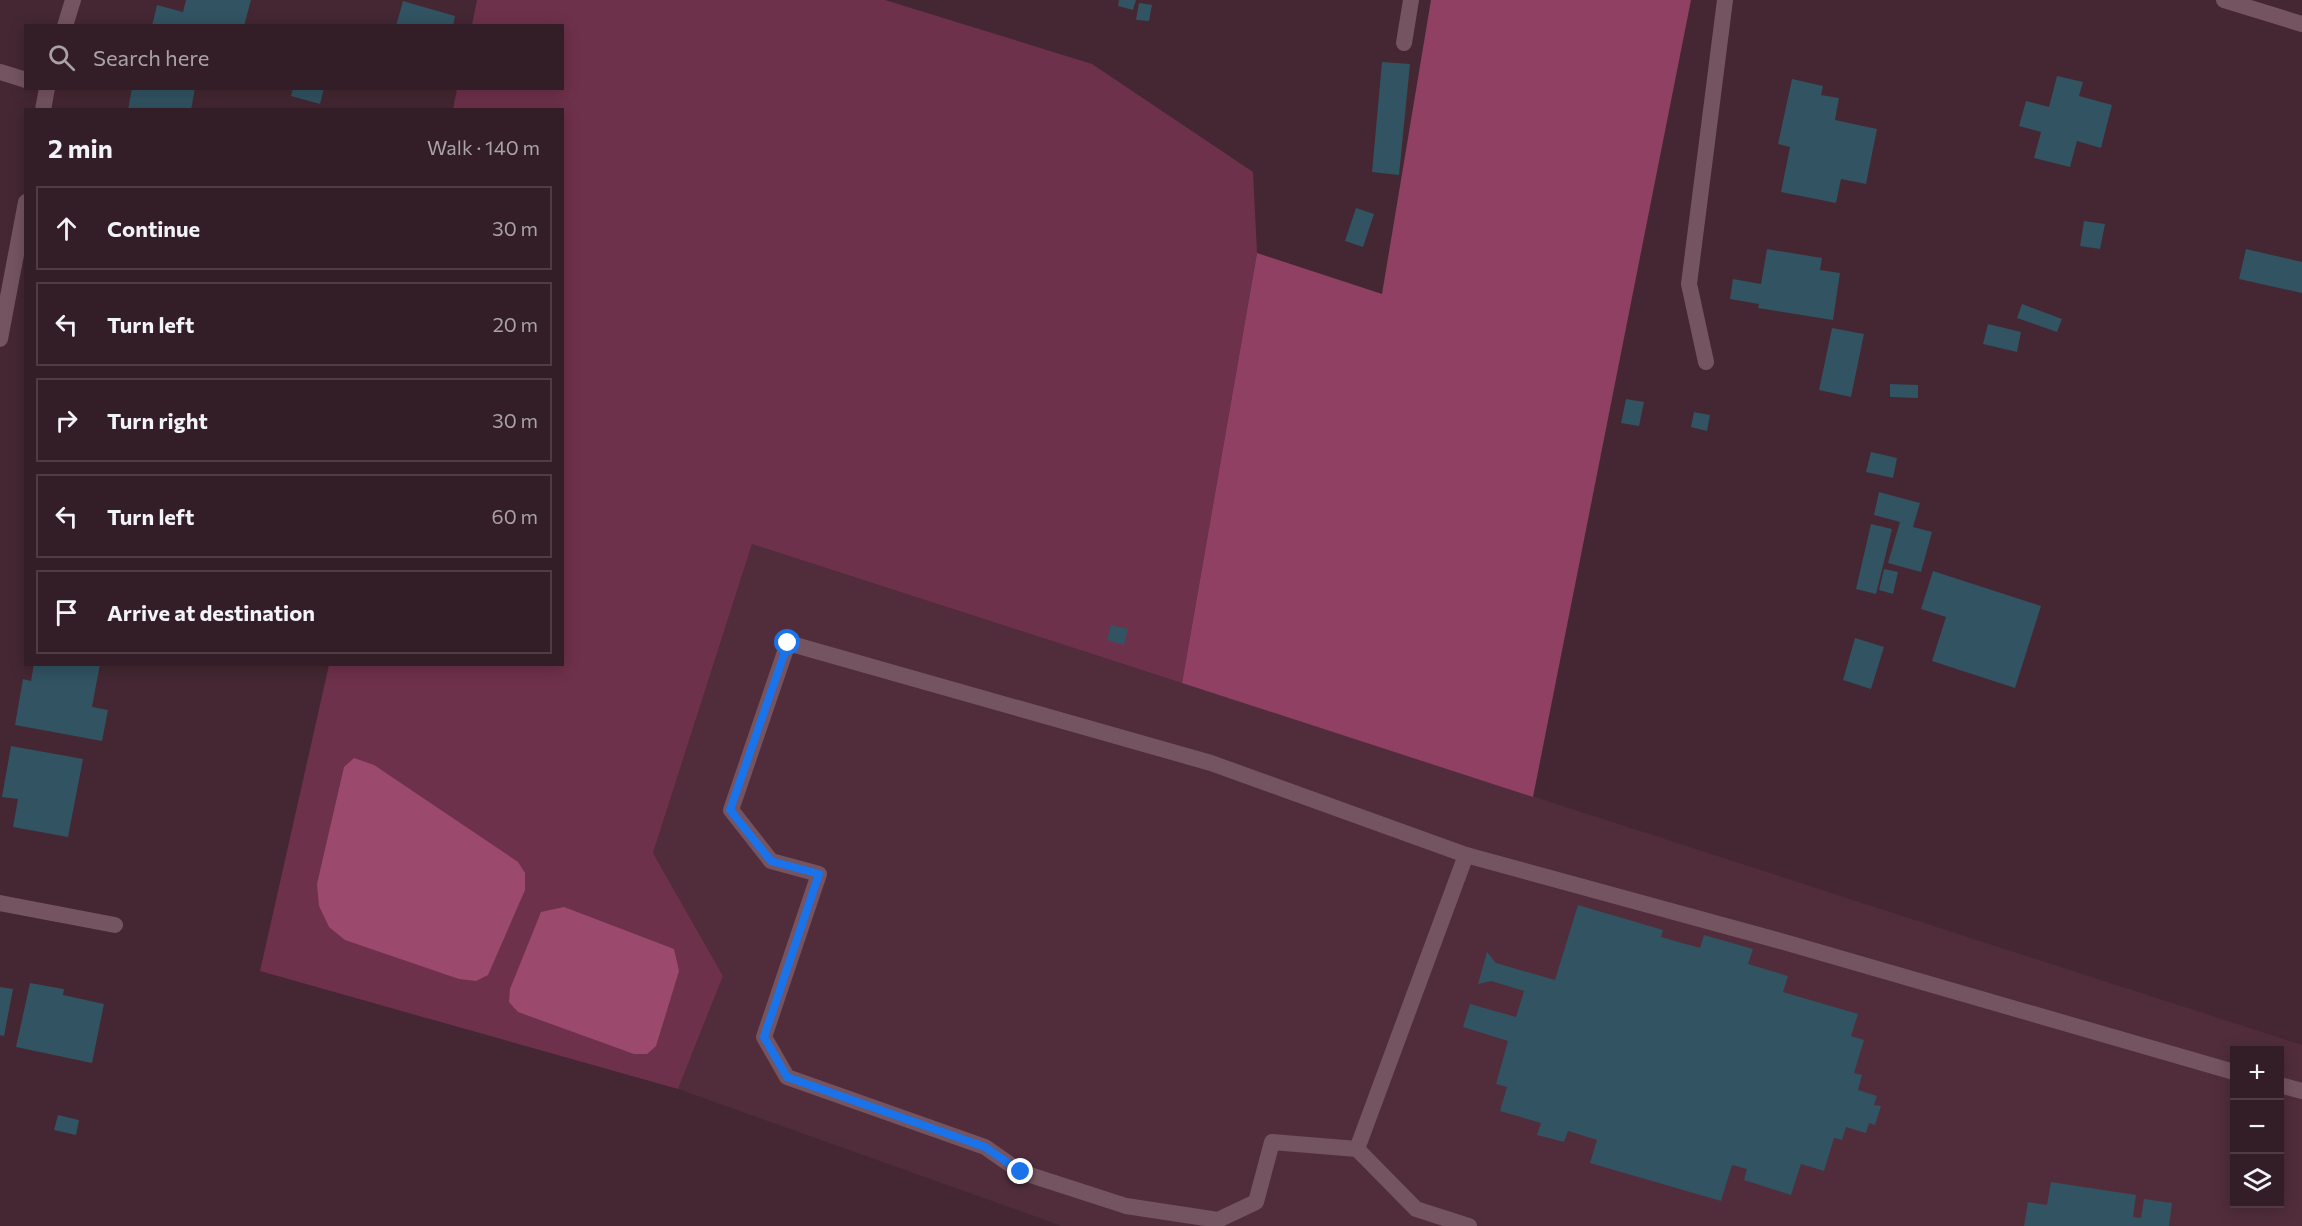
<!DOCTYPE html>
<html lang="en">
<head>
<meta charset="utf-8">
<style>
	:root { --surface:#331d26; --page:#3b262e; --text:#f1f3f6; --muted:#a9a2a7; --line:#4e3b43 }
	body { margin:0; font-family:Commissioner,sans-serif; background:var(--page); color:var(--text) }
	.controls { position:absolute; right:18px; bottom:18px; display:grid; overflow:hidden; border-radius:0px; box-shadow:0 3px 15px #0003 }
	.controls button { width:54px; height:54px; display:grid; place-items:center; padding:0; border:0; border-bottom:2px solid var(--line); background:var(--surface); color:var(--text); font:30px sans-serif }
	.stop { position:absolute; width:18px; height:18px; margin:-14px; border:4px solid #1a73e8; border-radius:50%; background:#fff }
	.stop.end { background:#1a73e8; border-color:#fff; box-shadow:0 2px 6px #0008 }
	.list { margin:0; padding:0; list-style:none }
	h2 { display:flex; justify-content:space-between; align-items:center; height:78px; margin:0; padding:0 24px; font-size:26px }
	h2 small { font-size:20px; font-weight:400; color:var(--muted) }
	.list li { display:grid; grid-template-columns:39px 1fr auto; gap:18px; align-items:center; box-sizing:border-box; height:84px; margin:0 12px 12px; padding:0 12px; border:2px solid var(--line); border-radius:0px }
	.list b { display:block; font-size:22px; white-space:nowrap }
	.list em { font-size:20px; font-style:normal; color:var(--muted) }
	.icon { flex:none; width:33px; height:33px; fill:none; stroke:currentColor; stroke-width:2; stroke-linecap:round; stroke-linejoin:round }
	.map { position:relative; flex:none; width:2302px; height:1226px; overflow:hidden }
	.search { position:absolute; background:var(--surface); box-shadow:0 3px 15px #0003; left:24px; top:24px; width:540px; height:66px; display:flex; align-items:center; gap:15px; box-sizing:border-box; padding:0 21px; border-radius:0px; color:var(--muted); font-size:22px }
	.panel { position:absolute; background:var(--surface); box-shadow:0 3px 15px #0003; left:24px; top:108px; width:540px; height:558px; border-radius:0px }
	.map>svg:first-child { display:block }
	.built { fill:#512d3b; fill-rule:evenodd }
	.green { fill:#6e314b }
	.forest { fill:#8f4063 }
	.water { fill:#9b4a6d }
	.building { fill:#315362 }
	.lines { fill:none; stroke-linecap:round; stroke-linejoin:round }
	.service { stroke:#745460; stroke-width:16 }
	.minor { stroke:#745460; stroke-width:16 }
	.route { stroke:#1a73e8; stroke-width:8 }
</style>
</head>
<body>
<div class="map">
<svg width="2302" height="1226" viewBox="0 0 2302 1226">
	<rect width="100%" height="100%" fill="#442732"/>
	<path class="built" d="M752,544L2302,1045V1226H1062L678,1089L723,976L653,853ZM2234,1050H2280V1204H2234Z"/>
	<path class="green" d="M477,0H885L1092,64L1253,172L1257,253L1182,683L752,544L653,853L723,976L678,1089L260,971L329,665L562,664V110L453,109L457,89L562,88V26L472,25Z"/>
	<path class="forest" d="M1431,0H1691L1533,797L1182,683L1257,253L1382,294Z"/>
	<g class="water">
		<path d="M354,758L374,765L518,862L525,873V890L488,975L476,981L459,979L345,940L329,927L319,906L317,884L344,767Z"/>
		<path d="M564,907L674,949L679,971L656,1046L647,1054H634L518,1012L509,1002L510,989L541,912Z"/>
	</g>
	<g class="building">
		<path d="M186,0H251L244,26H152L157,5L183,12Z"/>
		<path d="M1119,0H1136L1133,10L1118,6Z"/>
		<path d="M403,1L455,16L453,26H396Z"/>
		<path d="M1139,3L1152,5L1149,21L1136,20Z"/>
		<path d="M1382,62L1410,64L1399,175L1372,172Z"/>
		<path d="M2057,76L2083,82L2079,96L2112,105L2101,148L2077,141L2070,167L2034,158L2041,132L2019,126L2026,101L2049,107Z"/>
		<path d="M1792,79L1823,86L1821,95L1839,98L1835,120L1877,129L1866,184L1841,179L1836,203L1781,192L1790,147L1778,144Z"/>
		<path d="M132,88H195L191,110H128Z"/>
		<path d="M293,88H324L320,104L291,96Z"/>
		<path d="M1356,208L1374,214L1363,247L1345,241Z"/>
		<path d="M2084,221L2105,224L2100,249L2080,246Z"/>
		<path d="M1767,249L1822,258L1820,270L1840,273L1833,320L1758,308L1759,304L1730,299L1733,279L1761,284Z"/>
		<path d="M2246,249L2302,262V293L2239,279Z"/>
		<path d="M2022,304L2062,319L2057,332L2017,318Z"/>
		<path d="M1988,324L2021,332L2017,352L1983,344Z"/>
		<path d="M1832,328L1864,334L1851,397L1819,390Z"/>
		<path d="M1890,384L1918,385V398L1890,397Z"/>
		<path d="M1626,399L1644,402L1639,426L1621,423Z"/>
		<path d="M1694,412L1710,415L1707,431L1691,427Z"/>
		<path d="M1871,452L1897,458L1893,478L1866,472Z"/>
		<path d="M1879,492L1920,503L1913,527L1932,532L1921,572L1888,563L1900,522L1874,515Z"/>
		<path d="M1871,524L1892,529L1876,594L1856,589Z"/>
		<path d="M1884,569L1898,572L1893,594L1879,590Z"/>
		<path d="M1933,571L2041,606L2015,688L1932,661L1946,617L1921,609Z"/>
		<path d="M1111,625L1128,629L1124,645L1107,640Z"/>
		<path d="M1855,638L1884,647L1871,689L1843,680Z"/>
		<path d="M34,664H100L92,707L108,710L102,741L15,725L23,679L31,681Z"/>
		<path d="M11,746L83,759L68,837L13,827L18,799L2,797Z"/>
		<path d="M1578,905L1663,930L1661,937L1700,948L1704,935L1753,949L1748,964L1788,976L1783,992L1858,1014L1851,1036L1864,1040L1854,1073L1862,1075L1858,1090L1877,1096L1874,1105L1881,1106L1875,1125L1869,1123L1866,1133L1846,1127L1842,1140L1834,1138L1824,1171L1801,1164L1791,1195L1744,1180L1747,1169L1732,1165L1721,1201L1590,1163L1597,1140L1568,1131L1564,1142L1537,1135L1541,1123L1500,1111L1507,1087L1496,1084L1508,1041L1463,1027L1470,1004L1516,1017L1524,991L1491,981L1478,984L1487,952L1496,963L1555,980Z"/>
		<path d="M30,983L64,989L63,995L104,1004L92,1063L16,1047Z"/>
		<path d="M0,987L13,989L4,1036L0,1035Z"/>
		<path d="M58,1115L79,1120L76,1135L54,1130Z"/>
		<path d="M2051,1182L2136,1195L2133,1217L2141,1218L2144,1199L2172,1203L2169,1226H2024L2028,1202L2047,1205Z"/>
	</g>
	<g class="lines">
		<g class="service">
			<path d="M1404,43L1411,0"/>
			<path d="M1706,362L1689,284L1725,0"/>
			<path d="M2280,1085L2302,1091"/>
			<path d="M1357,1149L1272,1142L1256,1202L1218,1220L1126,1206L1021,1172L985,1147L787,1077L764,1037L819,874L771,861L731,810L788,643L1211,763L1466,855"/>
			<path d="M1469,1226L1416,1209L1357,1149L1466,855L1784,942L2234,1072"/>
		</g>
		<g class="minor">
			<path d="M2224,0L2302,24"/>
			<path d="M65,26L73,0"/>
			<path d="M0,72L26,80"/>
			<path d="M43,110L47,88"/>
			<path d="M0,339L26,202"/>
			<path d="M0,903L115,925"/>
		</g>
	</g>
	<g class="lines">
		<path class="route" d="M788,643L730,810L771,861L819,874L764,1037L787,1077L985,1147L1021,1172"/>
	</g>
</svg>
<div class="controls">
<button>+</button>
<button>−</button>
<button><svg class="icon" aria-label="layers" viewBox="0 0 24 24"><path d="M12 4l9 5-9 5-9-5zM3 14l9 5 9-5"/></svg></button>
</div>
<div class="stop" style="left:788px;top:643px"></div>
<div class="stop end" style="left:1021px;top:1172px"></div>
<div class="search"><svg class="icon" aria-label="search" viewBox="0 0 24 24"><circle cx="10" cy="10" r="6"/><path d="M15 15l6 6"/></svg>Search here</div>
<section class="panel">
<h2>2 min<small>Walk · 140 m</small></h2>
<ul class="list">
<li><svg class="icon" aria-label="ahead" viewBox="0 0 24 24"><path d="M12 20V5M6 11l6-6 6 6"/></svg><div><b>Continue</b></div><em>30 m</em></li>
<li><svg class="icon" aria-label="left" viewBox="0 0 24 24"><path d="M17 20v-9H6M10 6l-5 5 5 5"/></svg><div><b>Turn left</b></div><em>20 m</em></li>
<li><svg class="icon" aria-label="right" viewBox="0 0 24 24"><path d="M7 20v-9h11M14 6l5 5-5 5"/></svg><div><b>Turn right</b></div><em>30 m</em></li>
<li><svg class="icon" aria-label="left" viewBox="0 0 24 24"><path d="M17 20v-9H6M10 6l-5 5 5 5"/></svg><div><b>Turn left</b></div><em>60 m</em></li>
<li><svg class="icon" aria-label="arrive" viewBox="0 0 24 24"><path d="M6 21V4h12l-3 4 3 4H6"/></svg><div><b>Arrive at destination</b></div></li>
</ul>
</section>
</div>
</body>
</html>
